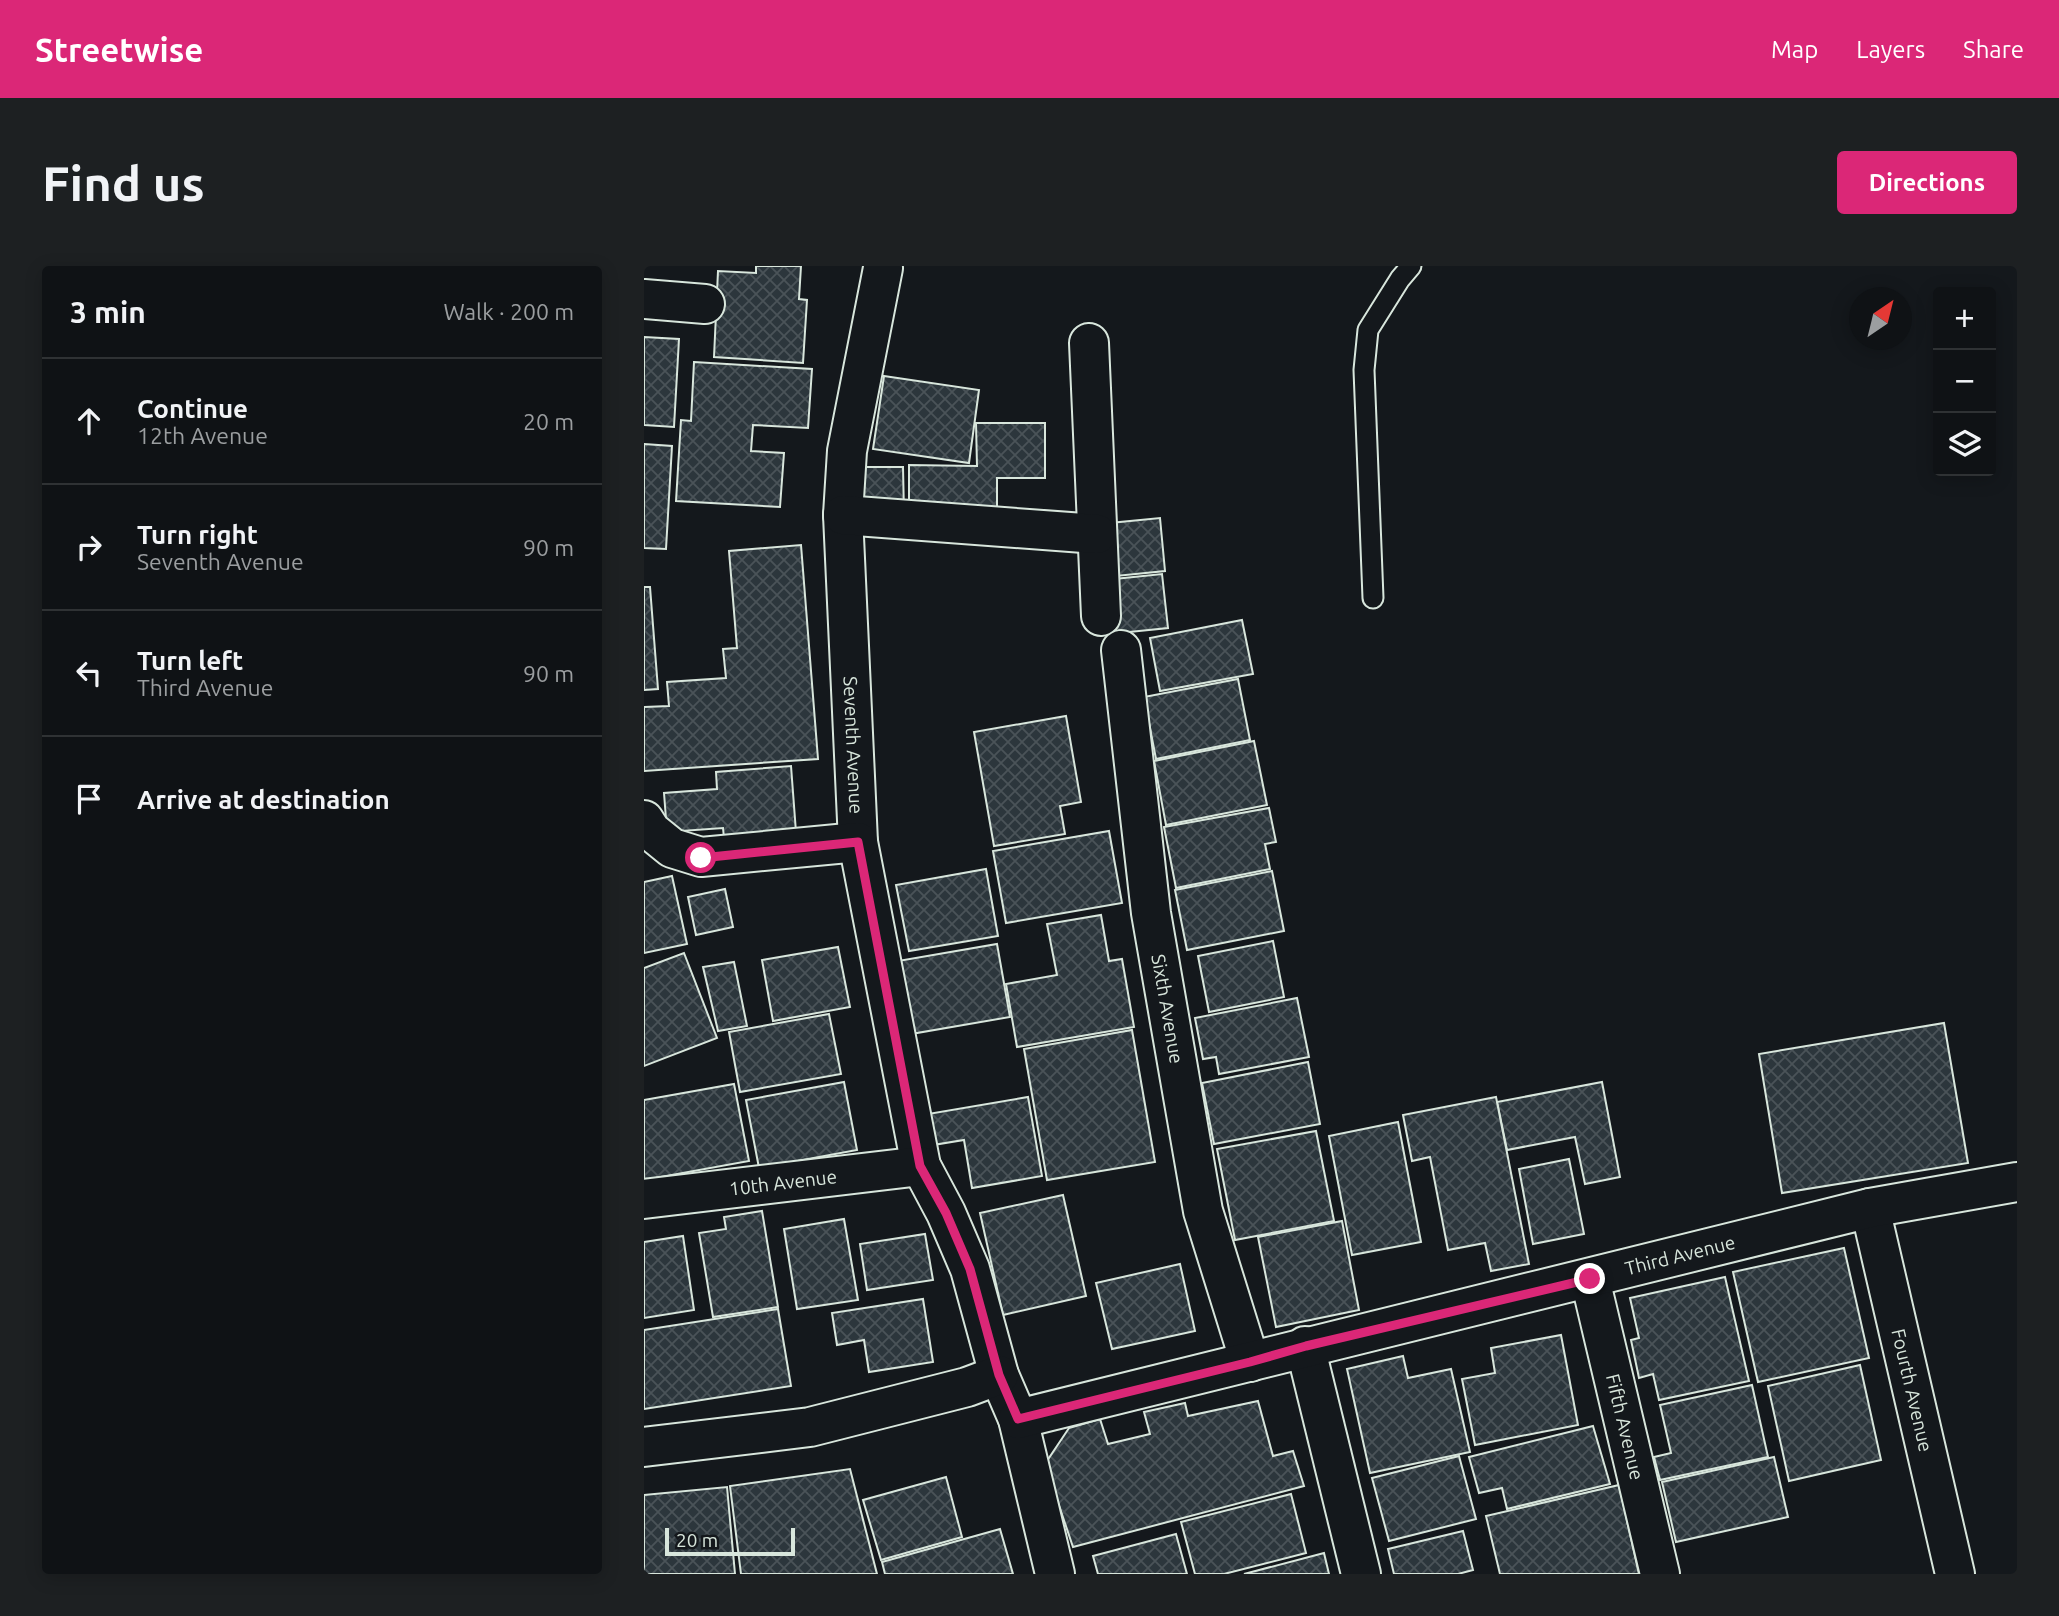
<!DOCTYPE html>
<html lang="en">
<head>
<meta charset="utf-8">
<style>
	:root { --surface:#0f1215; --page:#1d2022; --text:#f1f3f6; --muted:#9b9ea0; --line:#2f3234; --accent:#db2777 }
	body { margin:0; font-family:Ubuntu,sans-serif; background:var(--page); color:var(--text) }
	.controls { position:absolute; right:21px; top:21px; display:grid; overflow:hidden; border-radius:7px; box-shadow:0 4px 18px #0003 }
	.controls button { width:63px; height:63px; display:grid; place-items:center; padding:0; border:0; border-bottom:2px solid var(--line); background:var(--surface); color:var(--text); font:35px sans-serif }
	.compass { position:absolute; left:1205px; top:21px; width:63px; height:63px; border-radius:50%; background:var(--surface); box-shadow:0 4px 18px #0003; rotate:35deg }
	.scale { position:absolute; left:21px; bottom:18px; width:130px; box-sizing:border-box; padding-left:7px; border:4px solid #d8e6dc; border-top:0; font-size:19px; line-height:24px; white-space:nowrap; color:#d8e6dc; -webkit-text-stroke:5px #14181c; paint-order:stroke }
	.stop { position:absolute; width:21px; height:21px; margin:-16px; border:5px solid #db2777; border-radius:50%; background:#fff }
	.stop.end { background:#db2777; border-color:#fff; box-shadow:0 2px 7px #0008 }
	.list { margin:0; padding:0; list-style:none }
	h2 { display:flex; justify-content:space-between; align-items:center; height:91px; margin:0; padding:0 28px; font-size:30px }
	h2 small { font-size:23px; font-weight:400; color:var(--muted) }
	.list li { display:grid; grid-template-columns:46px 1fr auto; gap:21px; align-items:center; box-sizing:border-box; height:126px; padding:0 28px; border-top:2px solid var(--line) }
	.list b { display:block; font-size:26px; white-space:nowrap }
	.list p { margin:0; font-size:23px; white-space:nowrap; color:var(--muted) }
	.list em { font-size:23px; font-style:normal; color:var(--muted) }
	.icon { flex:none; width:38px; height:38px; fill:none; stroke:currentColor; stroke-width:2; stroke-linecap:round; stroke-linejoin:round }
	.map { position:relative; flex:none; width:1373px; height:1308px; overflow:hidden; border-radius:7px }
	header { display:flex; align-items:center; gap:42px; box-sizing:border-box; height:98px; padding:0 35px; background:var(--accent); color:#fff }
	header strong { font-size:33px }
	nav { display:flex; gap:38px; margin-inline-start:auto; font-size:24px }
	.intro { display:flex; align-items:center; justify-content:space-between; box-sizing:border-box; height:168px; padding:0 42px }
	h1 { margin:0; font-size:49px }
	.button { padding:18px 32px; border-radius:7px; background:var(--accent); color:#fff; font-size:24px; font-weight:700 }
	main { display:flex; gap:42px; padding:0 42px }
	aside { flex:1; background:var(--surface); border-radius:7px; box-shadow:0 4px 18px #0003 }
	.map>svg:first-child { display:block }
	.building { fill:url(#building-cross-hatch); stroke:#d8e6dc; stroke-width:2 }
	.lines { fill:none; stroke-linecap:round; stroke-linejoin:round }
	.service-casing { stroke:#d8e6dc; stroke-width:23 }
	.minor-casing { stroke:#d8e6dc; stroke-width:42 }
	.service { stroke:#14181c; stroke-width:19 }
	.minor { stroke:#14181c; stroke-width:38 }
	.route { stroke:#db2777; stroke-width:9 }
	.labels { text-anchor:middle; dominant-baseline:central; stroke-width:5; stroke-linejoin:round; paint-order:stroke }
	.street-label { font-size:19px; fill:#d8e6dc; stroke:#14181c }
</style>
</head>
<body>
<header>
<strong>Streetwise</strong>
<nav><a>Map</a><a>Layers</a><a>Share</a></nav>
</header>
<div class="intro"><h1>Find us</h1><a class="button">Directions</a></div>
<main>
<aside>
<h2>3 min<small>Walk · 200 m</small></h2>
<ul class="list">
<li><svg class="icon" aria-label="ahead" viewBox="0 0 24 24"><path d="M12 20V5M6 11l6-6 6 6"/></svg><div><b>Continue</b><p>12th Avenue</p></div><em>20 m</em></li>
<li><svg class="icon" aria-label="right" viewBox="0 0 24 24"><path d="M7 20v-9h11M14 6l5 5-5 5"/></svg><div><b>Turn right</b><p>Seventh Avenue</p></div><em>90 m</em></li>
<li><svg class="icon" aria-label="left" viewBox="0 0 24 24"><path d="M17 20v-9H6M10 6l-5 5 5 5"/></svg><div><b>Turn left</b><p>Third Avenue</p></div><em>90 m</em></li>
<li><svg class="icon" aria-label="arrive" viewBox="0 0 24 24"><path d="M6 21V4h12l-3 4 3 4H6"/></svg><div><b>Arrive at destination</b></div></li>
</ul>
</aside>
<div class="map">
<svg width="1373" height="1308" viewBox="0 0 1373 1308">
	<defs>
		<pattern id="building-cross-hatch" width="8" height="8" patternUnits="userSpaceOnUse" patternTransform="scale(1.75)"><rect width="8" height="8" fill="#2c363c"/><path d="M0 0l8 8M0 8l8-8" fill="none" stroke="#4a5358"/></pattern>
	</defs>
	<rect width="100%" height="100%" fill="#14181c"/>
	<g class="building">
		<path d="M112,0H157L155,33L163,34L159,97L70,91L74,5L112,7Z"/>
		<path d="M0,71L35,73L30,161L0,159Z"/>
		<path d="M50,96L168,103L164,162L109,159L107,185L140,187L136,241L32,235L37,154L47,155Z"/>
		<path d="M240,110L335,124L325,197L229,183Z"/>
		<path d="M332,157H401V212H353V248H265V199L333,200Z"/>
		<path d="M0,178L28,180L22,283L0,282Z"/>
		<path d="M204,201H259L260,248H204Z"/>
		<path d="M516,252L521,305L462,311L456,258Z"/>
		<path d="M157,279L174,493L0,505V441L25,440L23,416L82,412L79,383L93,382L85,285Z"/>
		<path d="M518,308L524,362L466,368L461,314Z"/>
		<path d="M0,321H6L14,423L0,424Z"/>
		<path d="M598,354L609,408L516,425L506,372Z"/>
		<path d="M594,413L606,474L512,493L500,431Z"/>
		<path d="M422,450L437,536L416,540L421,568L350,580L330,466Z"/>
		<path d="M610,475L623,539L522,559L510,495Z"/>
		<path d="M147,500L152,566L80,572L79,562L23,566L20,527L73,523L72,506Z"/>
		<path d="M625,542L632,576L621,578L626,603L532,622L520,561Z"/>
		<path d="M465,565L478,637L362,657L349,585Z"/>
		<path d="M342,603L354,670L265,685L252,619Z"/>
		<path d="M628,605L640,665L543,684L531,624Z"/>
		<path d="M28,610L43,678L0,687V616Z"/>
		<path d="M81,623L89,661L52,669L44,631Z"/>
		<path d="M457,649L465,695L478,693L490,761L373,781L362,718L413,709L403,658Z"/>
		<path d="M629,675L640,731L565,746L554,690Z"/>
		<path d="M353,678L366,751L267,768L254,695Z"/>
		<path d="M194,681L206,741L129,755L118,694Z"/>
		<path d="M40,687L73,772L0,800V702Z"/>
		<path d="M90,696L103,760L74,765L59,701Z"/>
		<path d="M653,732L665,791L575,808L572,791L559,793L551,752Z"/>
		<path d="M185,748L197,808L96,826L85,766Z"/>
		<path d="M1300,757L1324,897L1138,927L1115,788Z"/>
		<path d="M488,764L511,896L403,914L380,783Z"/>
		<path d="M664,796L676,858L570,878L558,817Z"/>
		<path d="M200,816L213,884L115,902L102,834Z"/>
		<path d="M958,816L976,911L941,918L931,871L863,884L853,836Z"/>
		<path d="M90,818L105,895L0,914V834Z"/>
		<path d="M384,831L398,910L328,922L320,874L289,879L284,848Z"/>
		<path d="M852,831L885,998L847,1005L841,977L804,984L786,891L768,895L759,849Z"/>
		<path d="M754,856L777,976L708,989L685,870Z"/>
		<path d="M672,865L690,955L591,974L573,883Z"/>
		<path d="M925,893L940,968L889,978L875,903Z"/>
		<path d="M419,929L442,1030L359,1049L336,947Z"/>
		<path d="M118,945L134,1041L69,1051L55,967L82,963L80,951Z"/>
		<path d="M200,953L214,1034L153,1043L140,963Z"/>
		<path d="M698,955L715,1044L632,1061L614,971Z"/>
		<path d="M281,968L289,1014L223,1024L216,978Z"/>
		<path d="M39,970L50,1044L0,1052V976Z"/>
		<path d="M1200,982L1225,1092L1114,1116L1089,1006Z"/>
		<path d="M536,998L551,1065L468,1083L452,1017Z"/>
		<path d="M1081,1011L1105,1115L1015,1134L1009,1108L995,1112L987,1074L995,1072L986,1032Z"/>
		<path d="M279,1033L289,1096L225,1106L220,1074L193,1079L188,1047Z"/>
		<path d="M134,1043L147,1120L0,1143V1064Z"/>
		<path d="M917,1069L934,1159L831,1179L818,1113L851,1107L847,1082Z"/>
		<path d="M759,1090L764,1112L807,1103L826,1186L726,1207L703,1103Z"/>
		<path d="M1216,1099L1237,1194L1145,1215L1124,1120Z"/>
		<path d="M1108,1119L1124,1191L1016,1214L1010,1191L1027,1187L1016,1139Z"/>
		<path d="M614,1135L629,1190L649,1185L660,1220L429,1281L401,1198L425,1162L456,1153L464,1178L506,1168L500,1146L541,1137L544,1150Z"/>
		<path d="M949,1160L966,1218L863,1243L858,1222L835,1227L825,1191Z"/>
		<path d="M815,1190L832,1253L745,1275L728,1212Z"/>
		<path d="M1130,1191L1144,1251L1032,1276L1018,1216Z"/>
		<path d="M206,1203L233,1308H97L86,1220Z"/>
		<path d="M302,1211L318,1271L237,1294L219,1234Z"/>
		<path d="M975,1219L995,1308H856L842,1250Z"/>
		<path d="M83,1221L91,1308H0V1229Z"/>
		<path d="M647,1228L662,1287L580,1308H551L537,1256Z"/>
		<path d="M356,1263L369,1308H241L238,1296Z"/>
		<path d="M819,1265L829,1304L814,1308H750L744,1283Z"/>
		<path d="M532,1268L543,1308H454L449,1290Z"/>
		<path d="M680,1287L685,1308H600Z"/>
	</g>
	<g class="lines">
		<g class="service-casing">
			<path id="service" d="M729,332L720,104L724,64L756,13L767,0"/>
		</g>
		<g class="minor-casing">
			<g id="minor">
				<path id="s1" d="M239,2L203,185L199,249L214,576L277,900L302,947L326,1003L355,1109L374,1153L411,1308"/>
				<path d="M0,33L61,38"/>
				<path d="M445,77L457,350"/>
				<path d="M199,249L453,268"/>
				<path id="s2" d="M477,384L507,647L559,945L606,1096"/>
				<path d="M0,554L7,565L28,582L57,591L214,576"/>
				<path id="s3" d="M0,933L277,900"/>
				<path id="s4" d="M1226,942L1311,1308"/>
				<path id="s5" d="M946,1013L1016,1308"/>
				<path d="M661,1080L717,1308"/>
				<path id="s6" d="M374,1153L1226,942L1373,916"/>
				<path d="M0,1181L166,1161L323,1121L355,1109"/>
			</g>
		</g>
		<use href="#service" class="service"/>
		<use href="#minor" class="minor"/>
	</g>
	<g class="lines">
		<path class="route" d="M57,592L214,576L276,900L302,947L326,1003L355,1109L374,1153L606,1096L662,1080L946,1013"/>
	</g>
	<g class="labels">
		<g class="street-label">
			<text stroke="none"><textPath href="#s1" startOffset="481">Seventh Avenue</textPath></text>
			<text stroke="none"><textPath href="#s2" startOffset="362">Sixth Avenue</textPath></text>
			<text stroke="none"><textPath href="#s3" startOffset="140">10th Avenue</textPath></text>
			<text stroke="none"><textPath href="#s6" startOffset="682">Third Avenue</textPath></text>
			<text stroke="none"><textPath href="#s4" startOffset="187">Fourth Avenue</textPath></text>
			<text stroke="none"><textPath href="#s5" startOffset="152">Fifth Avenue</textPath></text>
		</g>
	</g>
</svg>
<div class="controls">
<button>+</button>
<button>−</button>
<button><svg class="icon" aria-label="layers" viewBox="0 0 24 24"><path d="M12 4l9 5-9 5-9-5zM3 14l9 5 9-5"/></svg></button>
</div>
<svg class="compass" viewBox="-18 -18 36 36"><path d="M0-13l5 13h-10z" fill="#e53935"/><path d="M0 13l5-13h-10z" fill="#9b9ea0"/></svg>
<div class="scale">20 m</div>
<div class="stop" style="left:57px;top:592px"></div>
<div class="stop end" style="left:946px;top:1013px"></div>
</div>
</main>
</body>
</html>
